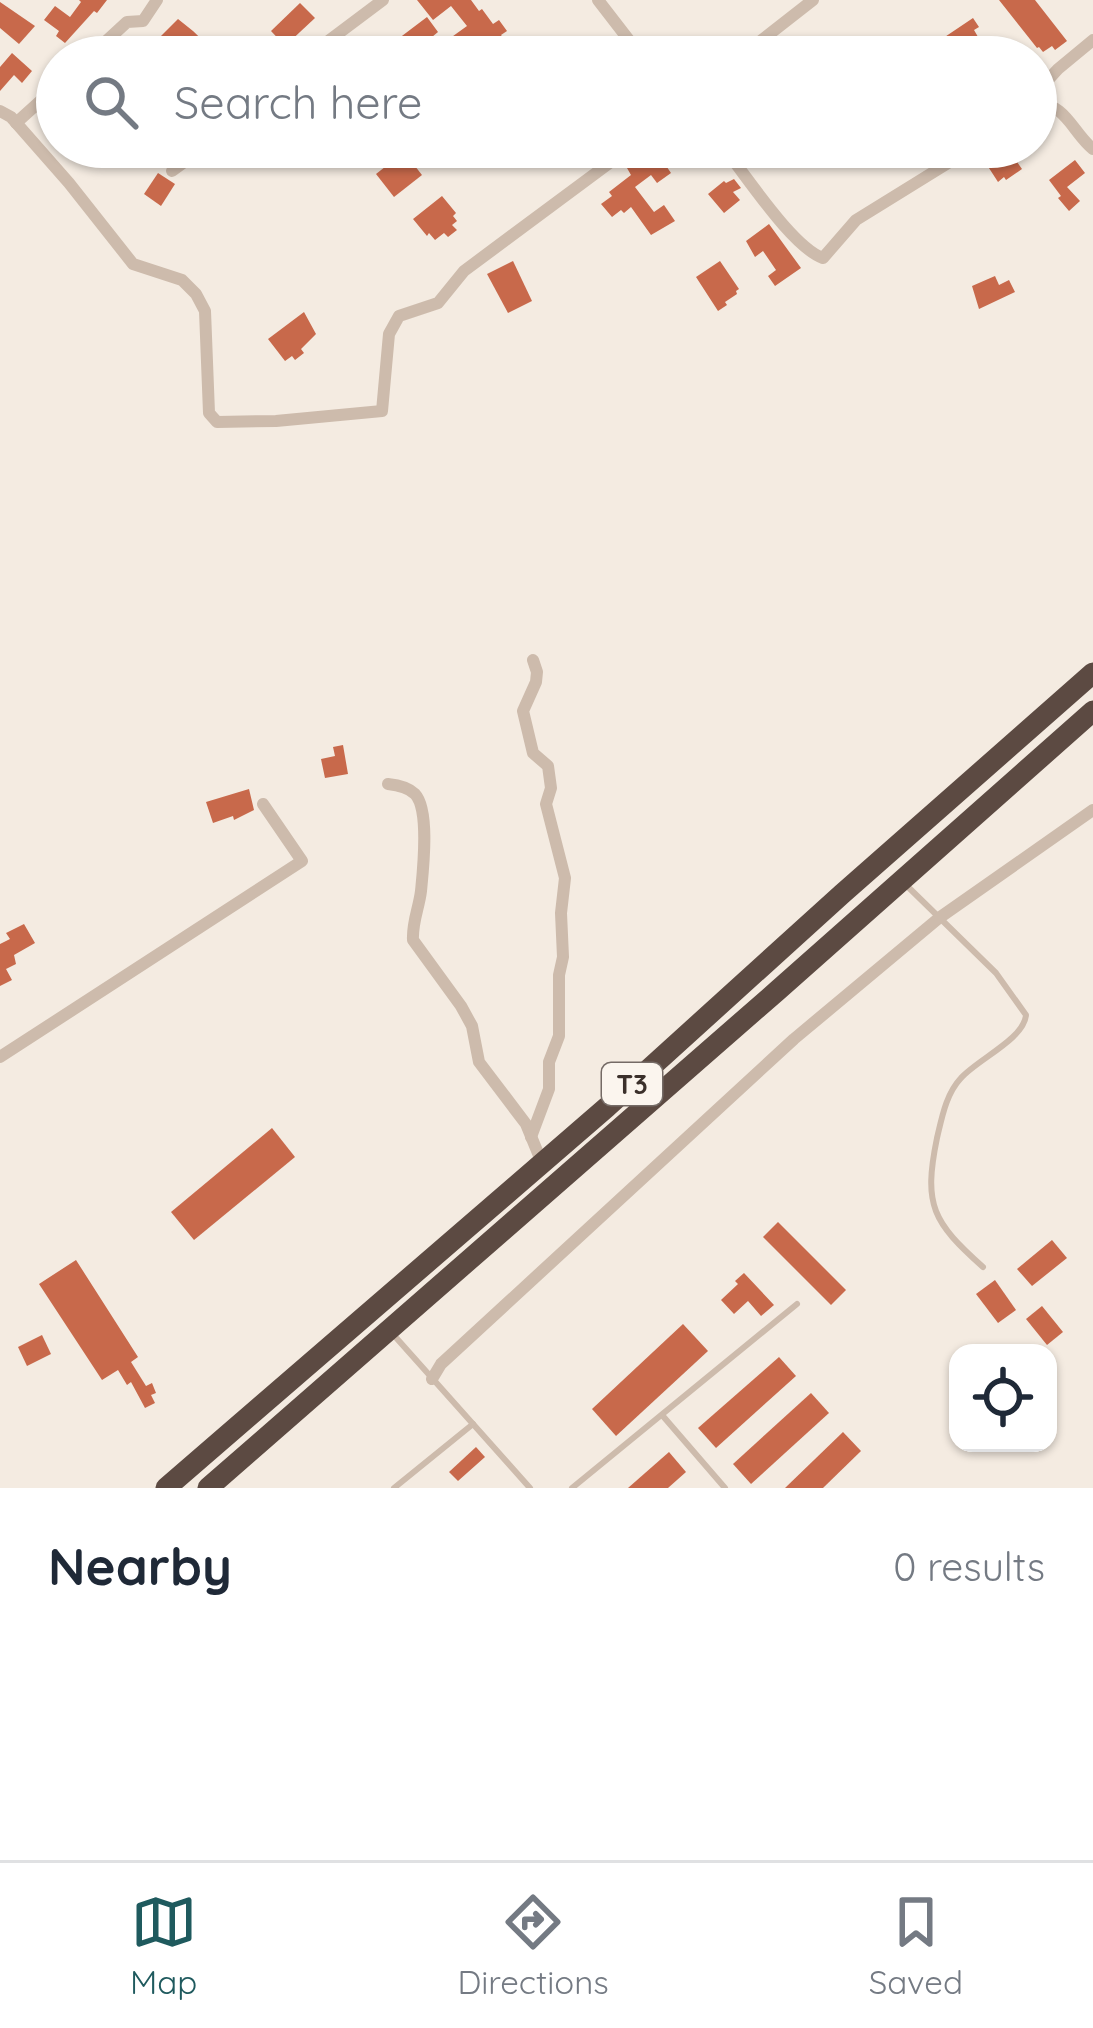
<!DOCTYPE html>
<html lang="en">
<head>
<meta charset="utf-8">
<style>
	:root { --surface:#fff; --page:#f2f2f3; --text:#1f2937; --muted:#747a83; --line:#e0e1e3; --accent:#1f5a5e }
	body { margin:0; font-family:Quicksand,sans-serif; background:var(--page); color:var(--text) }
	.controls { position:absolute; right:36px; bottom:36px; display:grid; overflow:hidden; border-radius:24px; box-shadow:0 3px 9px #0004 }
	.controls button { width:108px; height:108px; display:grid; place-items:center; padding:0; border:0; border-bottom:3px solid var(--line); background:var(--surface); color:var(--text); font:60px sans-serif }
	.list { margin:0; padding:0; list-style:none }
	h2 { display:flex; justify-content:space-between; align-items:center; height:156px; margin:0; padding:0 48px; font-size:51px }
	h2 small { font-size:39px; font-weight:400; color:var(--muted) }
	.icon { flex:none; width:66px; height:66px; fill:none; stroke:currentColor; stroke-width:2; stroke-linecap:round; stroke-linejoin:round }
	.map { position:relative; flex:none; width:1093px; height:1488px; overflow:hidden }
	.search { position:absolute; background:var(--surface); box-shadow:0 3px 9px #0004; left:36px; right:36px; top:36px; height:132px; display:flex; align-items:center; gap:30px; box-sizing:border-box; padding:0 42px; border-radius:66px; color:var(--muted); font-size:45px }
	.sheet { height:372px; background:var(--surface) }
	nav { display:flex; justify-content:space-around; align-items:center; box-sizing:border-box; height:168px; border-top:3px solid var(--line); background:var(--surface); font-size:33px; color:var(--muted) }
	nav a { display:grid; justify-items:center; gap:6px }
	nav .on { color:var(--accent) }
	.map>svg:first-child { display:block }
	.building { fill:#c8694b }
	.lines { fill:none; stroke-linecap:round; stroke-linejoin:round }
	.lane { stroke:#cdbbac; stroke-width:6 }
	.street { stroke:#cdbbac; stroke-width:12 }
	.highway { stroke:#5c4a42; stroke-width:21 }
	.labels { text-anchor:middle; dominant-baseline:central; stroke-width:9; stroke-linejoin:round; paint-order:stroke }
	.shield { fill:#fbf5ee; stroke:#756b66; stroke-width:3 }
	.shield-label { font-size:27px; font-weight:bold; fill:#3b302b }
</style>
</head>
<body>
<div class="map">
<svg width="1093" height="1488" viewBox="0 0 1093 1488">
	<rect width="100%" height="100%" fill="#f4ebe1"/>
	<g class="building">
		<path d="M79,0H107L97,13L94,11L65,43L56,36L59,31L44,20L55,6L70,17L81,2Z"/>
		<path d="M417,0H471L479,11L482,9L493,24L499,20L507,31L501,35L508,45L491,57H451L442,44L467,26L451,6L433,20Z"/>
		<path d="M999,0H1035L1067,41L1055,50L1052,46L1043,52L1039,47L1037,48Z"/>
		<path d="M0,2L35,26L19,44L0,28Z"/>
		<path d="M300,3L315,18L285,46L271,31Z"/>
		<path d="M427,17L438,32L408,57H382L376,49L386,41L390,45Z"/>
		<path d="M973,18L979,27L974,30L981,42L954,57H915Z"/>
		<path d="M178,19L193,31L220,57H176L169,50L171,46L161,36Z"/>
		<path d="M12,53L32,71L22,83L14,75L0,91V67Z"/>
		<path d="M654,148L671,173L657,183L651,175L635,187L654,212L664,205L675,221L651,235L631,207L624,213L621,210L612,217L601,204L612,196L609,192L631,175L627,168Z"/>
		<path d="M1008,149L1022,169L1006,180L1004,177L998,182L987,165Z"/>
		<path d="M404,152L422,175L394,197L376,174Z"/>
		<path d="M1075,160L1085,173L1067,187L1080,201L1069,211L1058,198L1061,196L1049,180Z"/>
		<path d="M158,173L175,184L161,206L144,194Z"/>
		<path d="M734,179L741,188L733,192L740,200L724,213L708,194L724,181L726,183Z"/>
		<path d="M442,196L456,213L453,216L457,221L452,225L457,230L448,237L444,233L435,240L429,233L427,236L413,219Z"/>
		<path d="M769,224L801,268L775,286L768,276L776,270L763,251L755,257L746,241Z"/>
		<path d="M513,261L532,301L508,313L487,274Z"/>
		<path d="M720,261L739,289L736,291L737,294L725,302L727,305L718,311L696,277Z"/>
		<path d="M995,276L999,285L1009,280L1015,292L979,309L972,286Z"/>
		<path d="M304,312L316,334L301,349L304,353L295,360L292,356L285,361L268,339Z"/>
		<path d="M343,745L348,774L325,778L321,759L335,756L333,747Z"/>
		<path d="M249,789L254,810L234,820L233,816L213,823L206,802Z"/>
		<path d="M24,924L35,943L14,955L16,964L6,969L12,980L0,986V944L10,939L6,933Z"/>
		<path d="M272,1128L295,1157L194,1240L171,1212Z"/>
		<path d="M778,1222L846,1290L831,1305L763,1237Z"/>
		<path d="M1052,1240L1067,1258L1032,1286L1017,1269Z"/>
		<path d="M76,1260L138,1357L131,1362L146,1386L152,1383L156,1393L151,1395L155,1403L145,1408L131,1382L127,1385L118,1370L102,1380L39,1284Z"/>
		<path d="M744,1273L774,1305L761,1316L748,1301L734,1314L721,1300L738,1284L735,1281Z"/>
		<path d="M995,1280L1016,1310L998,1323L976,1294Z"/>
		<path d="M1042,1306L1063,1332L1047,1345L1026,1319Z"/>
		<path d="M683,1324L708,1351L616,1436L592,1409Z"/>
		<path d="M42,1335L51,1354L27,1366L18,1347Z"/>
		<path d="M779,1357L796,1376L716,1448L698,1428Z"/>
		<path d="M811,1393L829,1413L751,1484L733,1464Z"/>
		<path d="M843,1432L861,1451L823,1488H785Z"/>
		<path d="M476,1447L485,1457L458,1481L449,1472Z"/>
		<path d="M669,1452L686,1472L668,1488H628Z"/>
	</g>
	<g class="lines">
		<g class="lane">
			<path d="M904,883L996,973L1026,1015C1024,1039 978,1059 961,1078C946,1094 942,1117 937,1138C923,1206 933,1222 983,1267"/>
			<path d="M391,1332L530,1488"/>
			<path d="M662,1415L725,1488"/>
			<path d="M394,1488L473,1424"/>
			<path d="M572,1488L797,1304"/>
		</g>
		<g class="street">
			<path d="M598,0L642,57"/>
			<path d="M89,57L127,22L143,21L157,0"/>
			<path d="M307,57L383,0"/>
			<path d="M740,57L813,0"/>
			<path d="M1036,93L1058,69L1093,40"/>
			<path d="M1036,104C1065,102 1073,133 1093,149"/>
			<path d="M0,111L11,117L69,183L133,264L182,280L196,294L205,311L209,413L217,422L276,421L382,411L389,334L399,316L438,303L464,271L631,147"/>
			<path d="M16,123L57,86"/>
			<path d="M723,147C746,175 792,247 823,258L856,220L974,147"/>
			<path d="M172,171L205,147"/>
			<path d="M388,784C398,785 408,787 415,794C430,810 423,870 421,891C419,908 412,922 413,940L461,1006L472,1026L479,1062L526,1124L542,1163"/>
			<path d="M0,1057L302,861L263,804"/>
			<path d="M531,1137L549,1089V1062L559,1036V975L563,957L561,913L565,878L546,804L551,788L548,766L533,753L523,711L536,682L537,672L533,660"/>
			<path d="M432,1379L441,1364L794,1039L939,918L1093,810"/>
		</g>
		<g class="highway">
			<path d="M166,1488L607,1107L842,894L1093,673"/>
			<path d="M208,1488L777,991L1093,711"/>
		</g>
	</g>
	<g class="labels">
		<rect class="shield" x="602" y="1063" width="60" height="42" rx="9"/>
		<g class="shield-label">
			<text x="632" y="1084">T3</text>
		</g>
	</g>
</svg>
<div class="controls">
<button><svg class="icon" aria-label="locate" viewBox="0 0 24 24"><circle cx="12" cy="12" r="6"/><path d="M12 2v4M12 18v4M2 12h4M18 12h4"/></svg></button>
</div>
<div class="search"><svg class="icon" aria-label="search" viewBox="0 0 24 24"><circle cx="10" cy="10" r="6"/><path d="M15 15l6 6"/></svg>Search here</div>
</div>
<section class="sheet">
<h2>Nearby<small>0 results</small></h2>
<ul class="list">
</ul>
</section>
<nav>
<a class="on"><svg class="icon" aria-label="map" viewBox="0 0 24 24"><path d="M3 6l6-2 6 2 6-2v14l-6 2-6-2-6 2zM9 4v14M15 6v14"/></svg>Map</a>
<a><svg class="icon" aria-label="directions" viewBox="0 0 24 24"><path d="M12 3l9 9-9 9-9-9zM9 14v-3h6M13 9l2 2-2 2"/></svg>Directions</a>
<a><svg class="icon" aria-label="saved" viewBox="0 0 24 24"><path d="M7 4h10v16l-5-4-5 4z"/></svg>Saved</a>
</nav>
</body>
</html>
